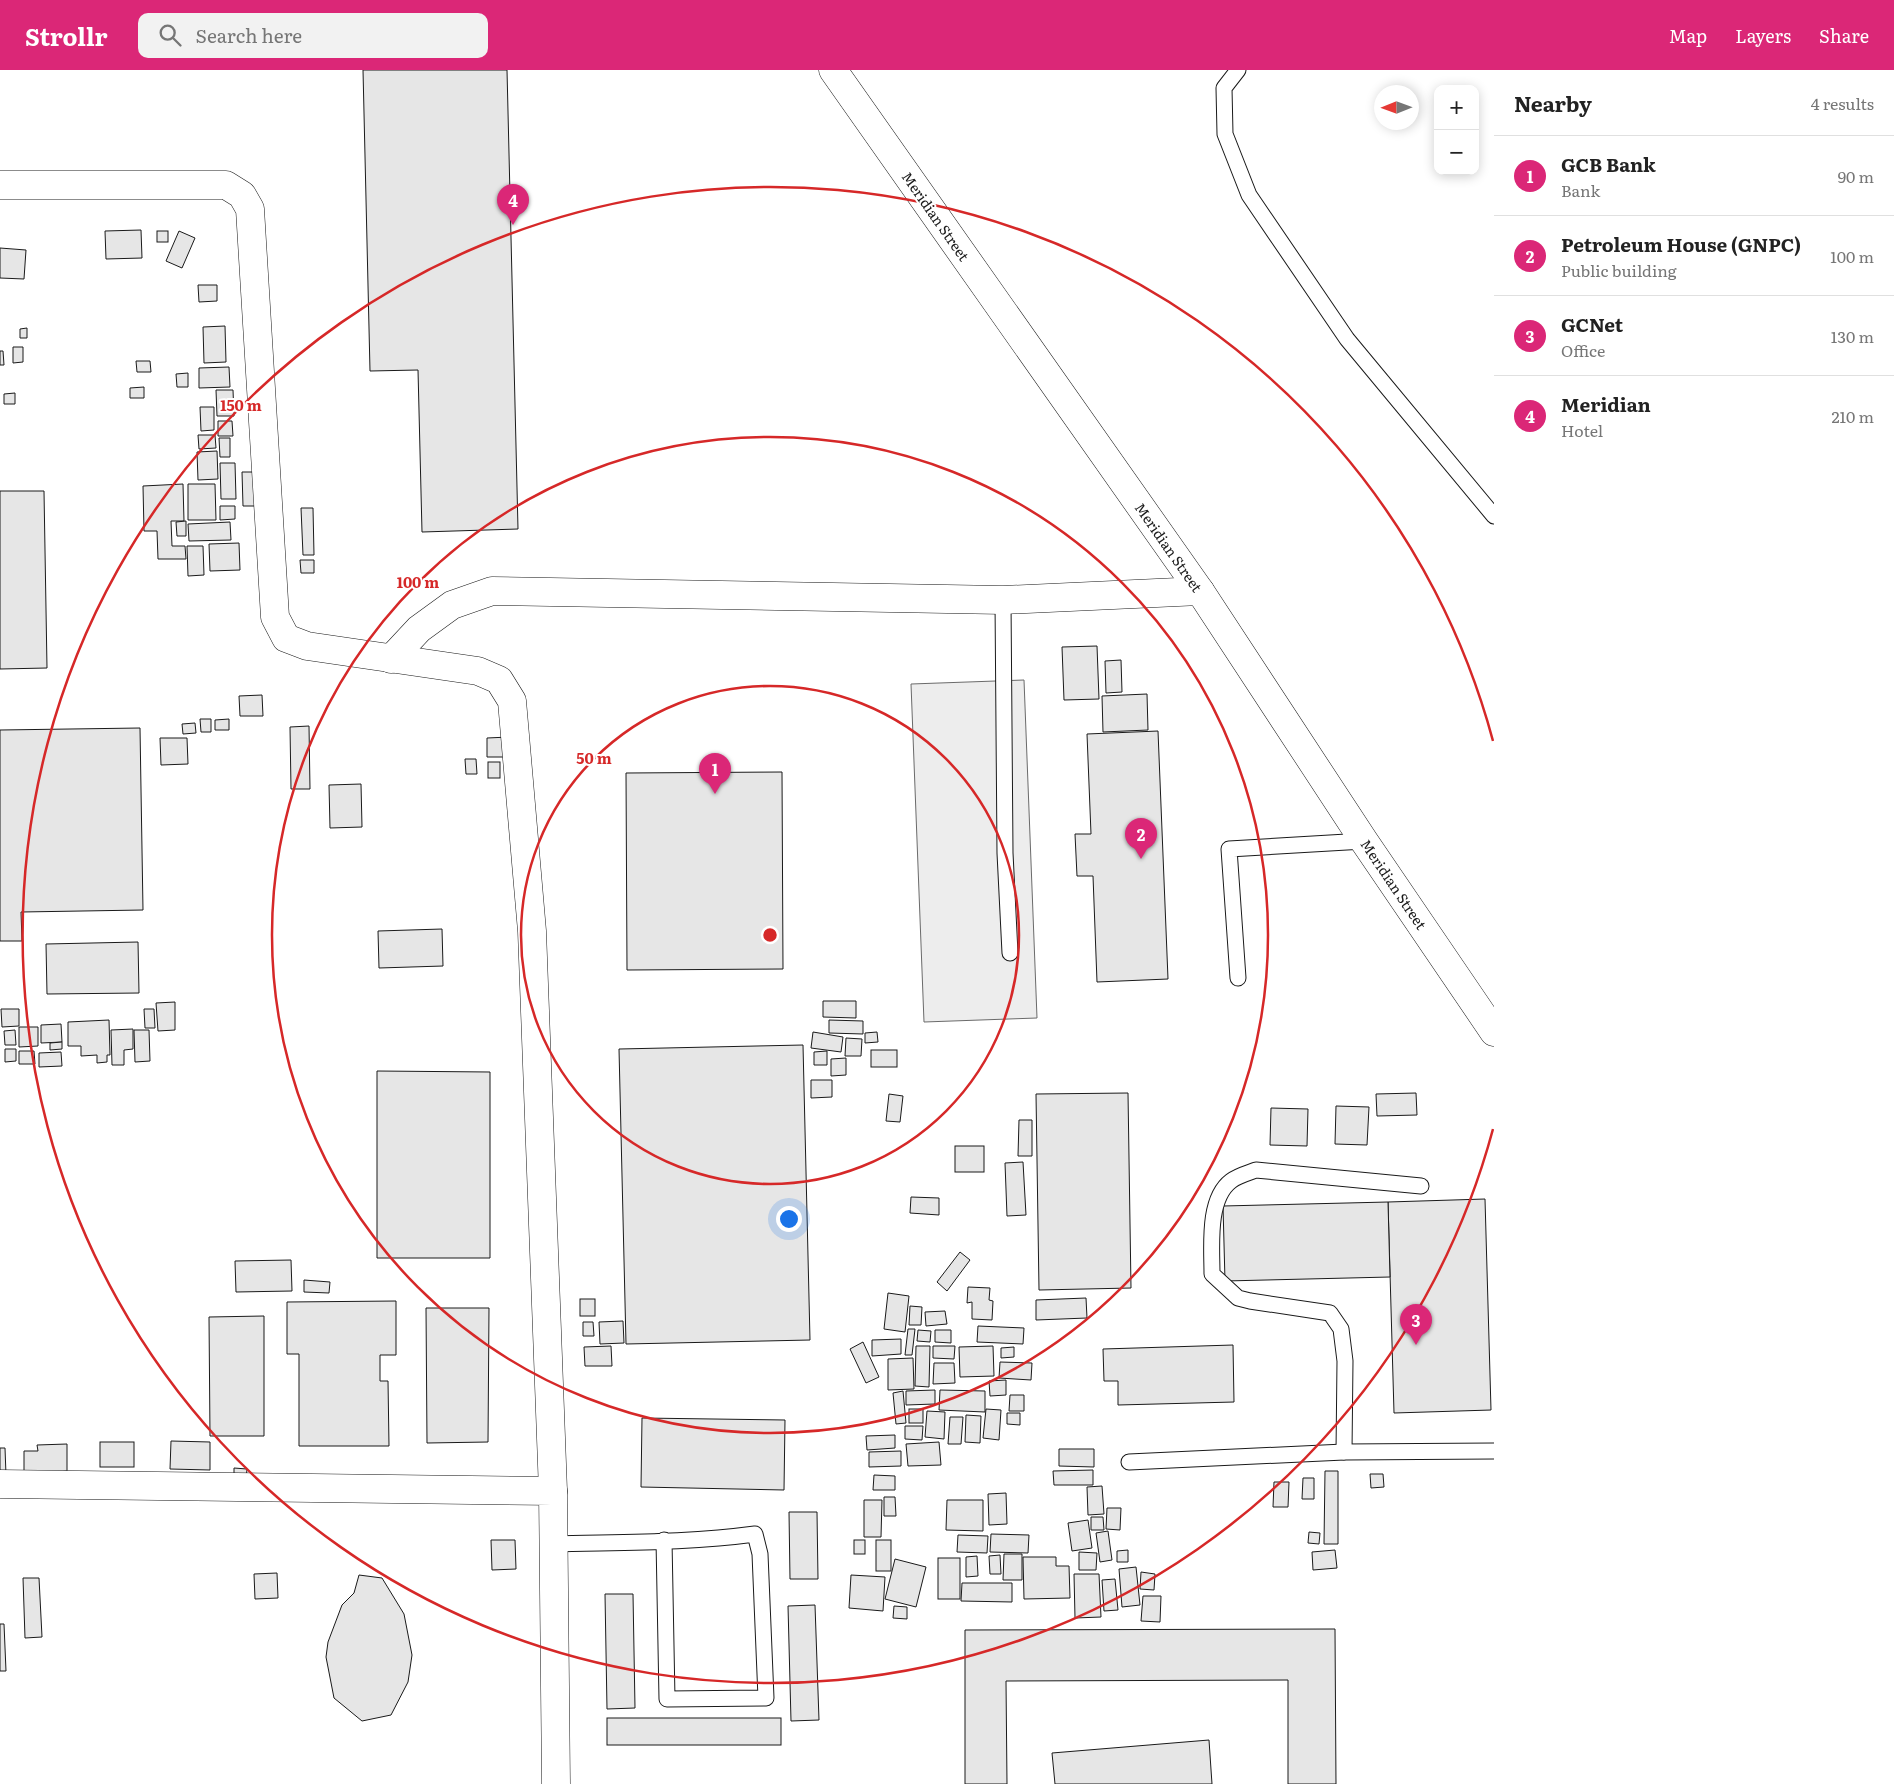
<!DOCTYPE html>
<html lang="en">
<head>
<meta charset="utf-8">
<style>
	:root { --surface:#fff; --page:#f2f2f2; --text:#222; --muted:#767676; --line:#e0e0e0; --accent:#db2777 }
	body { margin:0; font-family:Literata,serif; background:var(--page); color:var(--text) }
	.controls { position:absolute; right:15px; top:15px; display:grid; overflow:hidden; border-radius:10px; box-shadow:0 2px 12px #0003 }
	.controls button { width:45px; height:45px; display:grid; place-items:center; padding:0; border:0; border-bottom:1px solid var(--line); background:var(--surface); color:var(--text); font:25px sans-serif }
	.compass { position:absolute; left:1374px; top:15px; width:45px; height:45px; border-radius:50%; background:var(--surface); box-shadow:0 2px 12px #0003; rotate:269deg }
	.you { position:absolute; left:788px; top:1148px; width:18px; height:18px; margin:-12px; border:4px solid #fff; border-radius:50%; background:#1a73e8; box-shadow:0 0 0 8px #1a73e833 }
	.badge { display:grid; place-items:center; width:32px; height:32px; border-radius:50%; background:var(--accent); color:#fff; font-size:16px; font-weight:700 }
	.pin { position:absolute; translate:-50% -41px; filter:drop-shadow(0 1px 2px #0008) }
	.pin::after { content:''; position:absolute; top:26px; width:18px; height:15px; background:inherit; clip-path:polygon(0 0,100% 0,50% 100%) }
	.list { margin:0; padding:0; list-style:none }
	h2 { display:flex; justify-content:space-between; align-items:center; height:65px; margin:0; padding:0 20px; font-size:21px }
	h2 small { font-size:16px; font-weight:400; color:var(--muted) }
	.list li { display:grid; grid-template-columns:32px 1fr auto; gap:15px; align-items:center; box-sizing:border-box; height:80px; padding:0 20px; border-top:1px solid var(--line) }
	.list b { display:block; font-size:19px; white-space:nowrap }
	.list p { margin:0; font-size:16px; white-space:nowrap; color:var(--muted) }
	.list em { font-size:16px; font-style:normal; color:var(--muted) }
	.icon { flex:none; width:28px; height:28px; fill:none; stroke:currentColor; stroke-width:2; stroke-linecap:round; stroke-linejoin:round }
	.map { position:relative; flex:none; width:1494px; height:1714px; overflow:hidden }
	header { display:flex; align-items:center; gap:30px; box-sizing:border-box; height:70px; padding:0 25px; background:var(--accent); color:#fff }
	header strong { font-size:24px }
	nav { display:flex; gap:28px; margin-inline-start:auto; font-size:18px }
	.search { width:350px; height:45px; background:var(--page); display:flex; align-items:center; gap:12px; box-sizing:border-box; padding:0 18px; border-radius:10px; color:var(--muted); font-size:19px }
	main { display:flex }
	aside { flex:1; background:var(--surface) }
	.map>svg:first-child { display:block }
	.parking { fill:#ededed; stroke:#6a6a6a }
	.building { fill:#e6e6e6; stroke:#1a1a1a }
	.lines { fill:none; stroke-linecap:round; stroke-linejoin:round }
	.service-casing { stroke:#1a1a1a; stroke-width:17 }
	.minor-casing { stroke:#1a1a1a; stroke-width:29 }
	.primary-casing { stroke:#1a1a1a; stroke-width:29 }
	.service { stroke:#fff; stroke-width:15 }
	.minor { stroke:#fff; stroke-width:28 }
	.primary { stroke:#fff; stroke-width:28 }
	.ring { fill:none; stroke:#d62828; stroke-width:2.5 }
	.labels { text-anchor:middle; dominant-baseline:central; stroke-width:4; stroke-linejoin:round; paint-order:stroke }
	.street-label { font-size:14px; fill:#1a1a1a; stroke:#fff }
	.centre { fill:#d62828; stroke:#fff; stroke-width:2.5 }
	.ring-label { font-size:15px; text-anchor:middle; font-weight:bold; fill:#d62828; stroke:#fff; stroke-width:4; stroke-linejoin:round; paint-order:stroke }
</style>
</head>
<body>
<header>
<strong>Strollr</strong>
<div class="search"><svg class="icon" aria-label="search" viewBox="0 0 24 24"><circle cx="10" cy="10" r="6"/><path d="M15 15l6 6"/></svg>Search here</div>
<nav><a>Map</a><a>Layers</a><a>Share</a></nav>
</header>
<main>
<div class="map">
<svg width="1494" height="1714" viewBox="0 0 1494 1714">
	<rect width="100%" height="100%" fill="#fff"/>
	<path class="parking" d="M1024,610L1037,948L924,952L911,614Z"/>
	<g class="building">
		<path d="M363,0H507L518,459L422,462L418,300L370,301Z"/>
		<path d="M141,160L142,188L106,189L105,161Z"/>
		<rect x="157" y="161" width="11" height="11"/>
		<path d="M179,161L195,168L182,198L166,191Z"/>
		<path d="M0,178L26,180L24,209L0,208Z"/>
		<path d="M198,215H217V231L199,232Z"/>
		<path d="M225,256L226,292L204,293L203,257Z"/>
		<path d="M27,258V268H20V259Z"/>
		<path d="M13,277H23V292L13,293Z"/>
		<path d="M0,281H3L4,295H0Z"/>
		<path d="M136,291H150L151,302H137Z"/>
		<path d="M229,297L230,317L199,318V298Z"/>
		<path d="M188,303V317H177L176,304Z"/>
		<path d="M144,317V328H130V318Z"/>
		<path d="M216,320H233L234,346H217Z"/>
		<path d="M15,323V334H4V324Z"/>
		<path d="M200,337H214V360L201,361Z"/>
		<path d="M218,351H232L233,366H218Z"/>
		<path d="M198,365H215L216,378L199,379Z"/>
		<path d="M219,368H230V387H220Z"/>
		<path d="M217,381L218,409L198,410L197,382Z"/>
		<path d="M220,393H235L236,429H221Z"/>
		<path d="M242,402H255L256,436H243Z"/>
		<path d="M183,414L184,451H171L172,476H185L186,489H158L157,461H144L143,416Z"/>
		<path d="M188,414H215L216,450H188Z"/>
		<path d="M0,421H44L47,598L0,599Z"/>
		<path d="M220,436H235V449L220,450Z"/>
		<path d="M301,438H313L314,485H303Z"/>
		<path d="M186,451V466H177L176,452Z"/>
		<path d="M230,452L231,470L189,471L188,454Z"/>
		<path d="M239,473L240,500L210,501L209,474Z"/>
		<path d="M187,476H203L204,505L188,506Z"/>
		<path d="M300,490H314V503H301Z"/>
		<path d="M1097,576L1099,629L1064,630L1062,577Z"/>
		<path d="M1121,590L1122,622L1106,623L1105,591Z"/>
		<path d="M1147,624L1148,660L1103,662L1102,626Z"/>
		<path d="M262,625L263,646H240L239,626Z"/>
		<path d="M200,649H211V662H201Z"/>
		<path d="M229,649V660H215V650Z"/>
		<path d="M195,653L196,663L183,664L182,654Z"/>
		<path d="M309,656L310,719H291L290,657Z"/>
		<path d="M140,658L143,840L21,842L22,871H0V660Z"/>
		<path d="M1158,661L1168,909L1097,912L1093,806H1077L1075,764H1091L1087,664Z"/>
		<path d="M509,667V687H487V668Z"/>
		<path d="M160,668H187L188,694L161,695Z"/>
		<path d="M465,689H476L477,704H466Z"/>
		<rect x="488" y="692" width="12" height="16"/>
		<path d="M782,702L783,899L627,900L626,703Z"/>
		<path d="M361,714L362,757L330,758L329,715Z"/>
		<path d="M442,859L443,896L379,898L378,861Z"/>
		<path d="M138,872L139,923L47,924L46,874Z"/>
		<path d="M823,931H856V948L823,947Z"/>
		<path d="M175,932V960L158,961L156,933Z"/>
		<path d="M1,939H19V956L2,957Z"/>
		<path d="M144,939H154L155,958H145Z"/>
		<path d="M109,950L110,985H107V992L97,993V985L81,986V976H68V952Z"/>
		<path d="M829,950L863,951V964L829,963Z"/>
		<path d="M61,954L62,972L41,973V955Z"/>
		<path d="M19,957H38V976L19,977Z"/>
		<path d="M133,959V979L124,980V995H112L111,960Z"/>
		<path d="M15,960L16,975H5L4,961Z"/>
		<path d="M134,960H149L150,991L135,992Z"/>
		<path d="M813,962L843,967L841,982L811,978Z"/>
		<path d="M877,962L878,972L865,973V963Z"/>
		<path d="M846,968L862,969L861,986H845Z"/>
		<path d="M62,972V979L50,980V973Z"/>
		<path d="M803,975L810,1270L626,1274L619,979Z"/>
		<path d="M5,979H16V991L5,992Z"/>
		<rect x="871" y="980" width="26" height="17"/>
		<path d="M19,981H34L35,994H19Z"/>
		<path d="M827,981V995H814V982Z"/>
		<path d="M61,982L62,996L39,997V983Z"/>
		<path d="M846,988V1005L831,1006V989Z"/>
		<path d="M377,1001L490,1002V1188H377Z"/>
		<path d="M811,1010H832V1027L811,1028Z"/>
		<path d="M1128,1023L1131,1218L1039,1220L1036,1024Z"/>
		<path d="M1416,1023L1417,1045L1377,1046L1376,1024Z"/>
		<path d="M889,1024L903,1026L900,1052L886,1051Z"/>
		<path d="M1336,1036L1369,1037L1367,1075L1335,1074Z"/>
		<path d="M1271,1038L1308,1039L1307,1076L1270,1075Z"/>
		<path d="M1019,1050H1032V1086H1018Z"/>
		<rect x="955" y="1076" width="29" height="26"/>
		<path d="M1023,1092L1026,1145L1007,1146L1005,1093Z"/>
		<path d="M911,1127L939,1128V1145L910,1143Z"/>
		<path d="M1485,1129L1491,1340L1394,1343L1388,1132Z"/>
		<path d="M1388,1132L1390,1207L1225,1211L1223,1136Z"/>
		<path d="M960,1182L970,1190L947,1221L937,1212Z"/>
		<path d="M291,1190L292,1221L236,1222L235,1191Z"/>
		<path d="M304,1210L330,1212L329,1223L304,1222Z"/>
		<path d="M968,1217L990,1218L989,1230L993,1231L992,1250L972,1249V1232L967,1233Z"/>
		<path d="M888,1223L909,1226L905,1262L884,1259Z"/>
		<path d="M1086,1228L1087,1248L1036,1250V1230Z"/>
		<rect x="580" y="1229" width="15" height="17"/>
		<path d="M396,1231V1285H380V1311H388L389,1376H299V1284H287V1232Z"/>
		<path d="M910,1236L922,1237L921,1255H909Z"/>
		<path d="M426,1238H489L488,1372L427,1373Z"/>
		<path d="M945,1241L947,1254L926,1256L925,1242Z"/>
		<path d="M264,1246V1366H210L209,1247Z"/>
		<path d="M623,1251L624,1273L600,1274L599,1252Z"/>
		<path d="M583,1252H593L594,1266H583Z"/>
		<path d="M978,1256L1024,1258L1023,1274L977,1272Z"/>
		<path d="M908,1259H915L912,1285H905Z"/>
		<path d="M918,1260L931,1261L930,1272L917,1271Z"/>
		<path d="M935,1260H951V1273L935,1272Z"/>
		<path d="M901,1269V1284L872,1286V1270Z"/>
		<path d="M863,1272L879,1307L866,1313L850,1279Z"/>
		<path d="M1233,1275L1234,1332L1118,1335V1311H1104L1103,1279Z"/>
		<path d="M611,1276L612,1296H585L584,1277Z"/>
		<path d="M916,1276H930L929,1317L915,1316Z"/>
		<path d="M933,1276H955L954,1289L933,1288Z"/>
		<path d="M993,1276L994,1306L960,1307L959,1277Z"/>
		<path d="M1014,1277V1287L1001,1288V1278Z"/>
		<path d="M913,1288L914,1319L888,1320V1289Z"/>
		<path d="M1000,1292L1032,1293L1031,1310L999,1308Z"/>
		<path d="M934,1293H954L955,1313L933,1314Z"/>
		<path d="M1006,1310V1325L990,1326L989,1311Z"/>
		<path d="M935,1320V1334L906,1335V1321Z"/>
		<path d="M940,1320L985,1321V1342L939,1340Z"/>
		<path d="M903,1321L906,1353L896,1354L893,1323Z"/>
		<path d="M1010,1325H1024V1341H1009Z"/>
		<rect x="909" y="1339" width="14" height="14"/>
		<path d="M986,1339L1001,1340L999,1370L983,1368Z"/>
		<path d="M927,1341L945,1342L944,1369L925,1367Z"/>
		<path d="M1007,1343H1020V1355L1007,1354Z"/>
		<path d="M966,1345L981,1346L980,1373L965,1372Z"/>
		<path d="M950,1347H963L961,1374H948Z"/>
		<path d="M642,1348L785,1350L784,1420L641,1417Z"/>
		<path d="M905,1356H923L922,1370L905,1369Z"/>
		<path d="M895,1365V1378L867,1380L866,1366Z"/>
		<path d="M171,1371L210,1372V1400L170,1399Z"/>
		<rect x="100" y="1372" width="34" height="25"/>
		<path d="M939,1372L941,1395L908,1396L906,1374Z"/>
		<path d="M67,1374V1401L24,1406V1381H38L37,1375Z"/>
		<path d="M0,1378H5L6,1405H0Z"/>
		<path d="M1059,1379H1094V1397L1059,1396Z"/>
		<path d="M901,1381V1396L869,1397V1382Z"/>
		<path d="M234,1398L247,1399L246,1410H234Z"/>
		<path d="M1093,1400V1415H1054L1053,1401Z"/>
		<path d="M1325,1401H1338V1474H1324Z"/>
		<path d="M1370,1404H1383L1384,1417L1371,1418Z"/>
		<path d="M874,1405L895,1406V1420H873Z"/>
		<path d="M1303,1408H1314V1429H1302Z"/>
		<path d="M1274,1412H1289L1288,1437H1273Z"/>
		<path d="M1102,1416L1104,1444L1088,1445L1087,1417Z"/>
		<path d="M1006,1423L1007,1454L989,1455L988,1424Z"/>
		<path d="M884,1427H895L896,1446H884Z"/>
		<path d="M864,1430H882L881,1467H864Z"/>
		<path d="M947,1430H983V1461L946,1460Z"/>
		<path d="M1107,1438H1121L1120,1460L1106,1459Z"/>
		<path d="M789,1442H817L818,1509H790Z"/>
		<path d="M1091,1447H1103L1104,1460H1091Z"/>
		<path d="M1088,1450L1092,1478L1072,1481L1068,1453Z"/>
		<path d="M1108,1461L1112,1490L1100,1492L1096,1463Z"/>
		<path d="M1309,1462L1320,1463L1319,1474L1308,1473Z"/>
		<path d="M991,1464L1029,1465L1028,1483L990,1482Z"/>
		<path d="M958,1465L988,1466L987,1483L957,1482Z"/>
		<path d="M491,1470H515L516,1499L492,1500Z"/>
		<rect x="854" y="1470" width="11" height="14"/>
		<rect x="876" y="1470" width="15" height="31"/>
		<path d="M1128,1480V1492H1117V1481Z"/>
		<path d="M1335,1480L1337,1498L1313,1500L1312,1482Z"/>
		<path d="M1079,1482L1097,1483L1096,1500H1079Z"/>
		<path d="M1004,1484H1022V1510H1003Z"/>
		<path d="M1000,1485L1001,1504H990L989,1486Z"/>
		<path d="M977,1486L978,1506L966,1507V1487Z"/>
		<path d="M1023,1487H1056V1496H1069L1070,1528L1024,1529Z"/>
		<rect x="938" y="1488" width="22" height="41"/>
		<path d="M895,1489L926,1497L916,1537L885,1529Z"/>
		<path d="M1136,1497L1140,1535L1122,1537L1119,1499Z"/>
		<path d="M1141,1502L1155,1504L1154,1520L1140,1519Z"/>
		<path d="M277,1503L278,1528L255,1529L254,1504Z"/>
		<path d="M1074,1504H1099L1101,1547L1075,1548Z"/>
		<path d="M359,1505L382,1508L404,1544L412,1585L408,1612L391,1645L362,1651L334,1628L326,1587L328,1572L342,1535L354,1523Z"/>
		<path d="M851,1505L885,1507L883,1541L849,1538Z"/>
		<path d="M23,1508H39L42,1567L25,1568Z"/>
		<path d="M1115,1509L1118,1540L1104,1541L1102,1510Z"/>
		<path d="M962,1513H1012V1532L961,1531Z"/>
		<path d="M605,1524H633L635,1638L607,1639Z"/>
		<path d="M1143,1526H1161L1160,1552L1141,1551Z"/>
		<path d="M815,1535L819,1650L791,1651L788,1536Z"/>
		<path d="M894,1536L907,1537V1549L893,1548Z"/>
		<path d="M0,1554H4L6,1601H0Z"/>
		<path d="M1335,1559L1336,1714H1288V1610L1006,1611L1007,1714H965V1560Z"/>
		<rect x="607" y="1648" width="174" height="27"/>
		<path d="M1209,1670L1212,1714H1055L1052,1683Z"/>
	</g>
	<g class="lines">
		<g class="service-casing">
			<g id="service">
				<path d="M1238,0L1224,18L1225,64L1249,125L1347,269L1494,446"/>
				<path d="M1003,530L1005,783L1010,883"/>
				<path d="M1238,908L1229,779L1364,771"/>
				<path d="M1344,1382L1345,1291L1341,1259L1330,1243L1250,1231L1238,1228L1212,1204C1212,1177 1207,1129 1231,1111C1237,1106 1248,1103 1256,1100L1421,1116"/>
				<path d="M1129,1392L1344,1382L1494,1381"/>
				<path d="M553,1474C620,1472 688,1473 755,1464L760,1484L766,1628L667,1629L664,1470"/>
			</g>
		</g>
		<g class="minor-casing">
			<g id="minor">
				<path d="M0,115H226L242,125L250,139L275,547L286,568L307,576L478,601L499,610L512,631L532,861L553,1421"/>
				<path d="M391,589L419,559L452,535L492,521L1003,530L1200,521"/>
				<path d="M0,1414L553,1421L556,1714"/>
			</g>
		</g>
		<g class="primary-casing">
			<path id="primary" d="M833,0L1200,521L1364,771L1494,962"/>
		</g>
		<use href="#service" class="service"/>
		<use href="#minor" class="minor"/>
		<use href="#primary" class="primary"/>
	</g>
	<g class="ring">
		<circle cx="770" cy="865" r="249"/>
		<circle cx="770" cy="865" r="498"/>
		<path d="M1493 1059A748 748 0 1 1 1493 671"/>
	</g>
	<g class="labels">
		<g class="street-label">
			<text transform="translate(936 146) rotate(55)">Meridian Street</text>
			<text transform="translate(1169 477) rotate(55)">Meridian Street</text>
			<text transform="translate(1394 814) rotate(56)">Meridian Street</text>
		</g>
	</g>
	<circle cx="770" cy="865" r="8" class="centre"/>
	<g class="ring-label">
		<text x="241" y="341">150 m</text>
		<text x="418" y="518">100 m</text>
		<text x="594" y="694">50 m</text>
	</g>
</svg>
<div class="controls">
<button>+</button>
<button>−</button>
</div>
<svg class="compass" viewBox="-18 -18 36 36"><path d="M0-13l5 13h-10z" fill="#e53935"/><path d="M0 13l5-13h-10z" fill="#767676"/></svg>
<div class="you"></div>
<div class="pin badge" style="left:715px;top:724px">1</div>
<div class="pin badge" style="left:1141px;top:789px">2</div>
<div class="pin badge" style="left:1416px;top:1275px">3</div>
<div class="pin badge" style="left:513px;top:155px">4</div>
</div>
<aside>
<h2>Nearby<small>4 results</small></h2>
<ul class="list">
<li><span class="badge">1</span><div><b>GCB Bank</b><p>Bank</p></div><em>90 m</em></li>
<li><span class="badge">2</span><div><b>Petroleum House (GNPC)</b><p>Public building</p></div><em>100 m</em></li>
<li><span class="badge">3</span><div><b>GCNet</b><p>Office</p></div><em>130 m</em></li>
<li><span class="badge">4</span><div><b>Meridian</b><p>Hotel</p></div><em>210 m</em></li>
</ul>
</aside>
</main>
</body>
</html>
